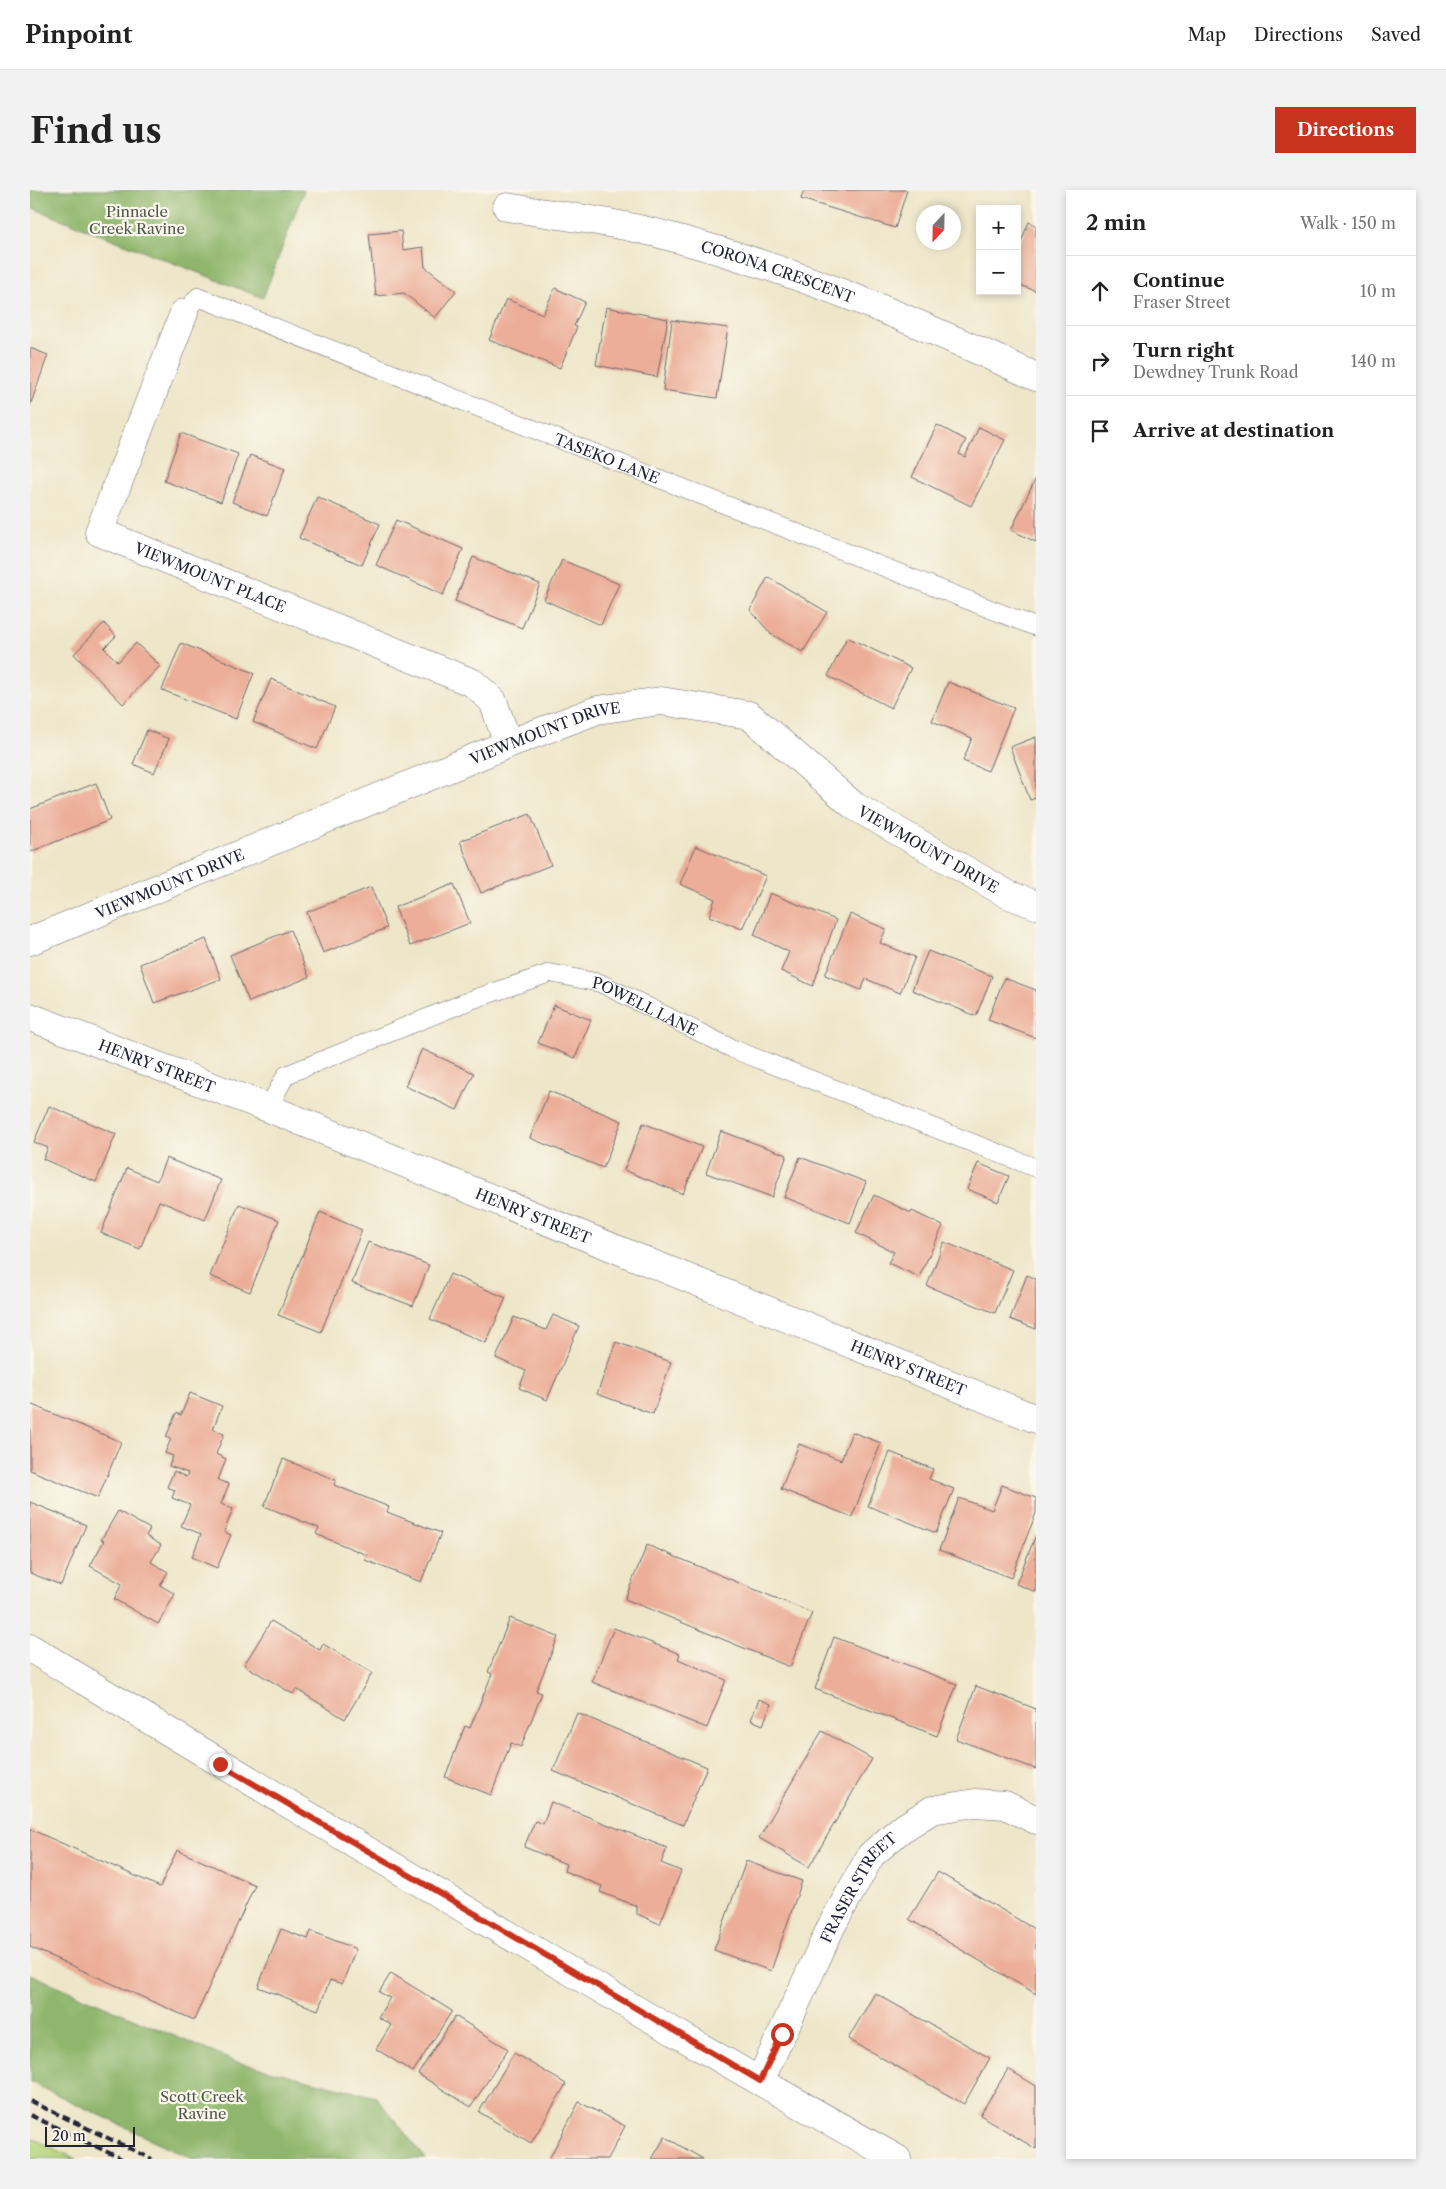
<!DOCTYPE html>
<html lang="en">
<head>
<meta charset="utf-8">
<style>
	:root { --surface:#fff; --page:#f2f2f2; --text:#222; --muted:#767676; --line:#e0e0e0; --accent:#c8321e }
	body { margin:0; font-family:"Libre Caslon Text",serif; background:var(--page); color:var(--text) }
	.controls { position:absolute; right:15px; top:15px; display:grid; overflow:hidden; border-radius:0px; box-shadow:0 2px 8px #0003 }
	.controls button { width:45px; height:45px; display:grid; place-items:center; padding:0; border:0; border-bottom:1px solid var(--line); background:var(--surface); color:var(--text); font:25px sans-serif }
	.compass { position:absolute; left:886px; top:15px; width:45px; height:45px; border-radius:50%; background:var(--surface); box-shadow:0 2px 8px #0003; rotate:202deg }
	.scale { position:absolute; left:15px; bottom:12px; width:90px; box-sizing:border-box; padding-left:5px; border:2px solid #22223b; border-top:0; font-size:14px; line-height:18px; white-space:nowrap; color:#22223b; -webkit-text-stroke:4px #fbf7ec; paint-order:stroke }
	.stop { position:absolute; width:15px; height:15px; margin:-11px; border:4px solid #c8321e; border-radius:50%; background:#fff }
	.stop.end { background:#c8321e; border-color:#fff; box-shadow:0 1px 5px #0008 }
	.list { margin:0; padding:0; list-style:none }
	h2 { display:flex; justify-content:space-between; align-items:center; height:65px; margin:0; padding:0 20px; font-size:21px }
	h2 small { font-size:16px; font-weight:400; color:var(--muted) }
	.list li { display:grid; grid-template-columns:32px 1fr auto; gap:15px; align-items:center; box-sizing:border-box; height:70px; padding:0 20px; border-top:1px solid var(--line) }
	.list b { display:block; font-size:19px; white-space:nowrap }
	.list p { margin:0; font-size:16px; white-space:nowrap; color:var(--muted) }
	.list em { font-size:16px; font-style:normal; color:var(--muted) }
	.icon { flex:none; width:28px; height:28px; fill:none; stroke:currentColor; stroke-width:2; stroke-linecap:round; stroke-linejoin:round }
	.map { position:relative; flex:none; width:1006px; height:1969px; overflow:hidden; border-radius:0px }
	header { display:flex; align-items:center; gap:30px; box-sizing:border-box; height:70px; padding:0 25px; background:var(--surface); border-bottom:1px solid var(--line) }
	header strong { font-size:24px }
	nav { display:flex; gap:28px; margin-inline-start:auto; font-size:18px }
	.intro { display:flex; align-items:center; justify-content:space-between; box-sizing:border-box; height:120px; padding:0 30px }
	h1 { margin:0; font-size:35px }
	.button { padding:12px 22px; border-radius:0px; background:var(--accent); color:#fff; font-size:18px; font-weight:700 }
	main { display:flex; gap:30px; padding:0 30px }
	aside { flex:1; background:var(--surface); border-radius:0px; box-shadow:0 2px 8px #0003 }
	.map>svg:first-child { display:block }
	.green { fill:#b4d57d; stroke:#6b7c5c }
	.forest { fill:#8fb66c; stroke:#586c54 }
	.building { fill:#ecae98 }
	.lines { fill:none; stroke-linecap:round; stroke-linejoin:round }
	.lane-casing { stroke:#69676d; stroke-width:19 }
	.street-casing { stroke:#69676d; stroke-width:29 }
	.secondary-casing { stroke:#69676d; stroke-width:29 }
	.lane { stroke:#fff; stroke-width:18 }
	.street { stroke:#fff; stroke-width:28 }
	.secondary { stroke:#fff; stroke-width:28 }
	.rail { stroke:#22223b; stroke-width:4; stroke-dasharray:8 4; stroke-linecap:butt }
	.route { stroke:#c8321e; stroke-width:6 }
	.labels { text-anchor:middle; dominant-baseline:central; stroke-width:4.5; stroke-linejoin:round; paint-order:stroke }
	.park-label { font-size:15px; fill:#4e584f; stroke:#fbf7ec }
	.street-label { font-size:15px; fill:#22223b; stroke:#fbf7ec }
</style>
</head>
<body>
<header>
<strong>Pinpoint</strong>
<nav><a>Map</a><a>Directions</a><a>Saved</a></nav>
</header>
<div class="intro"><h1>Find us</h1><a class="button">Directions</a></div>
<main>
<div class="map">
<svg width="1006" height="1969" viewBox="0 0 1006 1969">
	<rect width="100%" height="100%" fill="#fbf7ec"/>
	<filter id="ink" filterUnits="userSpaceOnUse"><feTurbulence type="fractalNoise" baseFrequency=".02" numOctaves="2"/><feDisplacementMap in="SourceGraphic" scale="10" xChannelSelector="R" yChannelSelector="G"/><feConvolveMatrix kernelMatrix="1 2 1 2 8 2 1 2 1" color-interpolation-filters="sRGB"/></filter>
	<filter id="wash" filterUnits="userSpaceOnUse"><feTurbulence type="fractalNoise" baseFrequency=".0096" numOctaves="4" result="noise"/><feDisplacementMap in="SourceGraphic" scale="20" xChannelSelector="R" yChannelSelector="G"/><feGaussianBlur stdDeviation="1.12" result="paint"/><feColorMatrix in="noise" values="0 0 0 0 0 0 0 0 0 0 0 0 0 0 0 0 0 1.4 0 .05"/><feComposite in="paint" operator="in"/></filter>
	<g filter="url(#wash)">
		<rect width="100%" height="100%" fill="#eee6c9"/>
		<path class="green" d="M0,1947L46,1969L0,1968Z"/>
		<g class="forest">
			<path d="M0,0H274L233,108L0,17Z"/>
			<path d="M0,1784L203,1871L346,1907L396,1969H163L0,1892Z"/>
		</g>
		<g id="blocks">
			<g class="building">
				<path d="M774,0H877L865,38L771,9Z"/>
				<path d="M999,32L1006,35V101L987,94V61Z"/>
				<path d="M371,41L373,60L393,57L395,77L426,101L405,128L374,103L346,106L339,44Z"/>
				<path d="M525,98L555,112L544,136L547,137L530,178L459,150L476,109L513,124Z"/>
				<path d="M576,117L638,129L627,187L566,175Z"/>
				<path d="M642,130L698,138L687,208L633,200Z"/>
				<path d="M0,158L18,165L0,216Z"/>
				<path d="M907,235L936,250L929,264L935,267L949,237L975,250L941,316L882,287Z"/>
				<path d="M151,243L208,264L191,312L134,291Z"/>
				<path d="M220,265L255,278L237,326L202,312Z"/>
				<path d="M1006,288V352L981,340Z"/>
				<path d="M287,307L350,334L332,375L269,348Z"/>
				<path d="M366,330L433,359L413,405L346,375Z"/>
				<path d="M443,367L510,394L492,438L425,411Z"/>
				<path d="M532,370L589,394L571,435L514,410Z"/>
				<path d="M738,387L797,422L773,462L741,444L720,420Z"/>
				<path d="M74,433L86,446L74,458L88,472L106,453L130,476L93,514L44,464Z"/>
				<path d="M817,447L881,478L861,518L798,486Z"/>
				<path d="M151,453L224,483L206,529L132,500Z"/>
				<path d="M241,489L305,517L287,559L223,532Z"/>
				<path d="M918,492L984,518L958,581L933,571L942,548L902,531Z"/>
				<path d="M117,540L139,549L124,583L103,574Z"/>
				<path d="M1006,547V608L1000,610L980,557Z"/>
				<path d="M66,593L80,630L0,662V619Z"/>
				<path d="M500,624L521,675L451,703L430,651Z"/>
				<path d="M666,656L736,686L712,739L679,726L685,709L650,694Z"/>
				<path d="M424,694L440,733L380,756L365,717Z"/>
				<path d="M341,697L357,738L293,763L277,722Z"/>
				<path d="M740,703L806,730L783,796L751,781L759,762L724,745Z"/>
				<path d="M820,724L856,739L850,753L885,767L870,803L836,789L831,800L795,785Z"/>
				<path d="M260,740L279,787L219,812L200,765Z"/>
				<path d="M176,749L191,789L124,813L110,774Z"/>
				<path d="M898,761L962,786L946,826L882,800Z"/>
				<path d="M974,788L1006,800V848L958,830Z"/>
				<path d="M524,815L561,830L545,868L508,853Z"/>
				<path d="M392,859L444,883L427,920L375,896Z"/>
				<path d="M519,901L592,931L573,978L500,948Z"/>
				<path d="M19,916L86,944L66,992L13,969L18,958L4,952Z"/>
				<path d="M613,933L672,957L653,1004L594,980Z"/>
				<path d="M691,941L757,965L742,1007L676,983Z"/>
				<path d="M770,967L836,992L820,1033L754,1007Z"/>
				<path d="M136,968L191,990L175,1030L129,1011L110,1059L71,1043L97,978L127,991Z"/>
				<path d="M948,973L979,986L968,1012L937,999Z"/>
				<path d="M844,1005L881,1023L882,1021L913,1036L889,1087L858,1073L864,1062L826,1043Z"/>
				<path d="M209,1014L249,1030L220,1102L180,1086Z"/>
				<path d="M290,1022L332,1040L291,1142L248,1125Z"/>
				<path d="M338,1052L399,1075L383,1116L322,1093Z"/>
				<path d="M914,1052L983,1080L965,1123L897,1096Z"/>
				<path d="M420,1084L476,1108L456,1153L400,1129Z"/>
				<path d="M997,1085L1006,1089V1139L980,1129Z"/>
				<path d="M523,1125L549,1136L517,1210L489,1198L496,1181L466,1168L484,1127L516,1140Z"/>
				<path d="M586,1152L641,1172L623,1224L567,1204Z"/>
				<path d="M160,1203L192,1216L183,1239L194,1244L186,1264L196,1269L188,1290L199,1294L191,1314L203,1319L194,1342L201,1345L187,1378L162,1367L171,1344L151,1336L160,1315L142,1308L145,1300L137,1297L144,1281L156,1287L158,1283L139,1276L143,1266L135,1263L141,1249L136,1247L146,1223L151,1225Z"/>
				<path d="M0,1214L91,1252L68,1308L0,1280Z"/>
				<path d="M822,1242L851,1253L822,1327L751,1299L769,1254L811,1270Z"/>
				<path d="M860,1262L903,1279L899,1289L924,1299L906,1343L838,1316Z"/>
				<path d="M253,1269L306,1290L304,1295L359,1317L357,1322L411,1343L391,1392L335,1370L337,1365L286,1344L289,1338L234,1316Z"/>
				<path d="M972,1295L1006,1308V1323L981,1388L909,1360L929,1308L962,1320Z"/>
				<path d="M0,1312L56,1335L31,1395L0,1383Z"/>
				<path d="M88,1321L120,1339L116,1346L131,1355L121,1372L138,1382L130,1395L145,1404L128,1434L84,1409L92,1394L60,1376L74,1351L71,1350Z"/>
				<path d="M1006,1345V1402L986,1394Z"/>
				<path d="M617,1355L782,1423L760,1477L595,1409Z"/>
				<path d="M480,1428L528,1447L506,1501L512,1503L491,1557L481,1553L461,1605L415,1587L435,1536L440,1538L462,1484L458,1482Z"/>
				<path d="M241,1431L290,1460L293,1454L342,1483L315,1529L266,1499L263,1504L214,1475Z"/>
				<path d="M584,1438L650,1464L648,1469L696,1490L677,1538L562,1492Z"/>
				<path d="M804,1447L927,1494L907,1546L785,1499Z"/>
				<path d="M946,1496L1006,1519V1579L926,1549Z"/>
				<path d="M729,1509L741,1514L733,1535L721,1530Z"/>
				<path d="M547,1523L677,1577L653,1635L523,1581Z"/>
				<path d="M792,1541L842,1569L779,1677L729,1648Z"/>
				<path d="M521,1612L637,1658L631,1673L651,1681L630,1734L607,1724V1716L570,1702L572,1696L534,1681L536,1674L494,1657L505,1631L513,1634Z"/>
				<path d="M0,1639L130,1697L147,1660L225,1695L164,1830L0,1757Z"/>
				<path d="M716,1671L772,1691L741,1781L684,1760Z"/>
				<path d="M908,1682L1006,1740V1804L879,1729Z"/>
				<path d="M251,1739L278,1749L281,1741L326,1759L312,1794L300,1790L288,1820L228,1797Z"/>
				<path d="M361,1783L422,1821L383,1882L346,1859L361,1835L348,1827L360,1808L349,1802Z"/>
				<path d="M845,1803L960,1868L934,1914L818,1849Z"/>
				<path d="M425,1826L478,1859L441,1917L388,1884Z"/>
				<path d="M484,1863L536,1894L501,1953L449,1922Z"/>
				<path d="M978,1879L1006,1896V1959L950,1925Z"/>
				<path d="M549,1912L595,1936L578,1969H519Z"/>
				<path d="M635,1947L673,1969H622Z"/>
			</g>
		</g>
	</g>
	<g filter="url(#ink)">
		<use href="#blocks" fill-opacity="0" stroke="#69676d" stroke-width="1"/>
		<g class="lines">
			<g class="lane-casing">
				<g id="lane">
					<path id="s1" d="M154,123L168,107L1006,437"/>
					<path id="s2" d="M238,918L256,885L441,810L520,783L570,793L703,859L1006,978"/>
				</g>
			</g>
			<g class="street-casing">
				<g id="street">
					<path id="s3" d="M477,17C532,26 588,32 641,47C767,80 888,132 1006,187"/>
					<path id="s4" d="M154,123L69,342L443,493L463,511L478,554"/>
					<path id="s5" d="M0,751L478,554L567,520L631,511L719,525L824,616L979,705L1006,715"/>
					<path id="s6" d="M0,827L238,918L1006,1229"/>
					<path id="s7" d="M730,1891L802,1735L841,1665L870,1640L902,1620L945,1613L975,1615L1006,1630"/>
				</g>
			</g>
			<g class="secondary-casing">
				<path id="secondary" d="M0,1458C287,1631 574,1805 867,1969"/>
			</g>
			<use href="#lane" class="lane"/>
			<use href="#street" class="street"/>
			<use href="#secondary" class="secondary"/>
			<g class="rail">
				<path d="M0,1911L122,1969"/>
				<path d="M0,1925L92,1969"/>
			</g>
		</g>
	</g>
	<g class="lines" filter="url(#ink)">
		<path class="route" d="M190,1574L730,1891L752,1844"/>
	</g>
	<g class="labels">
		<g class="park-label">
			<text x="107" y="21">Pinnacle<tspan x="107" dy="17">Creek Ravine</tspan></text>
			<text x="172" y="1906">Scott Creek<tspan x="172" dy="17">Ravine</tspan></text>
		</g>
		<g class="street-label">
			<text stroke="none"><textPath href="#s3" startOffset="279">CORONA CRESCENT</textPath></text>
			<text stroke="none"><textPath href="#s1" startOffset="461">TASEKO LANE</textPath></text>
			<text stroke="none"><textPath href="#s4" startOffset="355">VIEWMOUNT PLACE</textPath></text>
			<text stroke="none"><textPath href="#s5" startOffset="556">VIEWMOUNT DRIVE</textPath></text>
			<text stroke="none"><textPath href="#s5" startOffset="991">VIEWMOUNT DRIVE</textPath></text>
			<text stroke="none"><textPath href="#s5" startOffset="151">VIEWMOUNT DRIVE</textPath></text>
			<text stroke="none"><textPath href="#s2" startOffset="422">POWELL LANE</textPath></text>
			<text stroke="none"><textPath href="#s6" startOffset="136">HENRY STREET</textPath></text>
			<text stroke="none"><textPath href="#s6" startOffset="541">HENRY STREET</textPath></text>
			<text stroke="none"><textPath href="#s6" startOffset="946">HENRY STREET</textPath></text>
			<text stroke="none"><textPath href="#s7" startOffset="218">FRASER STREET</textPath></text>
		</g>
	</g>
</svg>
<div class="controls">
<button>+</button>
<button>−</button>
</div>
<svg class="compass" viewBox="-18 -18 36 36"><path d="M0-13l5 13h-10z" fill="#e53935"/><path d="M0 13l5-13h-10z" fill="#767676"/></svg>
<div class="scale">20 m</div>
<div class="stop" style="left:752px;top:1844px"></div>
<div class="stop end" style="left:190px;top:1574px"></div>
</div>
<aside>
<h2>2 min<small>Walk · 150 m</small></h2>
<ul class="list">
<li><svg class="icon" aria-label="ahead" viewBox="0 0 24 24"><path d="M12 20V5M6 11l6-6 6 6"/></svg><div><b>Continue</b><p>Fraser Street</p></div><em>10 m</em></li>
<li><svg class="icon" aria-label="right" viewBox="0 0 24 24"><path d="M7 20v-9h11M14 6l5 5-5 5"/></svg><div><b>Turn right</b><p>Dewdney Trunk Road</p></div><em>140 m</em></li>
<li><svg class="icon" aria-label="arrive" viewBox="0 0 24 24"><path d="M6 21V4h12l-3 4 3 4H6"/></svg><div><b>Arrive at destination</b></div></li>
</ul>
</aside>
</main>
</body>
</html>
